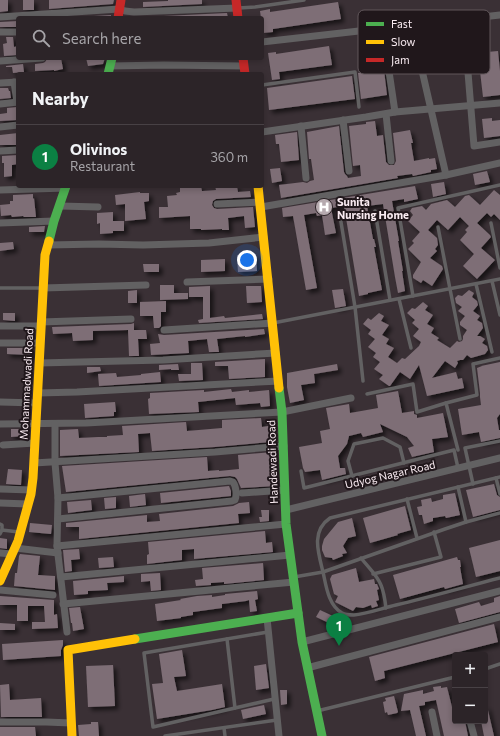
<!DOCTYPE html>
<html lang="en">
<head>
<meta charset="utf-8">
<style>
	:root { --surface:#2c2428; --page:#342c30; --text:#f1f3f6; --muted:#a6a4a8; --line:#484145; --accent:#0b8043 }
	body { margin:0; font-family:Commissioner,sans-serif; background:var(--page); color:var(--text) }
	.controls { position:absolute; right:12px; bottom:12px; display:grid; overflow:hidden; border-radius:4px; box-shadow:0 2px 6px #0003 }
	.controls button { width:36px; height:36px; display:grid; place-items:center; padding:0; border:0; border-bottom:1px solid var(--line); background:var(--surface); color:var(--text); font:20px sans-serif }
	.you { position:absolute; left:247px; top:260px; width:14px; height:14px; margin:-10px; border:3px solid #fff; border-radius:50%; background:#1a73e8; box-shadow:0 0 0 6px #1a73e833 }
	.badge { display:grid; place-items:center; width:26px; height:26px; border-radius:50%; background:var(--accent); color:#fff; font-size:13px; font-weight:700 }
	.pin { position:absolute; translate:-50% -33px; filter:drop-shadow(0 1px 2px #0008) }
	.pin::after { content:''; position:absolute; top:21px; width:14px; height:12px; background:inherit; clip-path:polygon(0 0,100% 0,50% 100%) }
	.list { margin:0; padding:0; list-style:none }
	h2 { display:flex; justify-content:space-between; align-items:center; height:52px; margin:0; padding:0 16px; font-size:17px }
	h2 small { font-size:13px; font-weight:400; color:var(--muted) }
	.list li { display:grid; grid-template-columns:26px 1fr auto; gap:12px; align-items:center; box-sizing:border-box; height:64px; padding:0 16px; border-top:1px solid var(--line) }
	.list b { display:block; font-size:15px; white-space:nowrap }
	.list p { margin:0; font-size:13px; white-space:nowrap; color:var(--muted) }
	.list em { font-size:13px; font-style:normal; color:var(--muted) }
	.icon { flex:none; width:22px; height:22px; fill:none; stroke:currentColor; stroke-width:2; stroke-linecap:round; stroke-linejoin:round }
	.map { position:relative; flex:none; width:500px; height:736px; overflow:hidden }
	.search { position:absolute; background:var(--surface); box-shadow:0 2px 6px #0003; left:16px; top:16px; width:248px; height:44px; display:flex; align-items:center; gap:10px; box-sizing:border-box; padding:0 14px; border-radius:4px; color:var(--muted); font-size:15px }
	.panel { position:absolute; background:var(--surface); box-shadow:0 2px 6px #0003; left:16px; top:72px; width:248px; height:116px; border-radius:4px }
	.map>svg:first-child { display:block }
	.building { fill:#7e6e76; filter:url(#shadow) }
	.lines { fill:none; stroke-linecap:round; stroke-linejoin:round }
	.lane { stroke:#626162; stroke-width:3.5 }
	.street { stroke:#626162; stroke-width:7 }
	.fast { stroke:#4caf50; stroke-width:9 }
	.slow { stroke:#ffc107; stroke-width:9 }
	.jam { stroke:#c62828; stroke-width:9 }
	.labels { text-anchor:middle; dominant-baseline:central; stroke-width:4; stroke-linejoin:round; paint-order:stroke }
	.poi-label { font-size:11px; font-weight:bold; fill:#f9ebf1; stroke:#20171b; text-anchor:start }
	.street-label { font-size:11px; fill:#f9ebf1; stroke:#20171b }
	.key { fill:#20171b; stroke:#61575b; stroke-width:1 }
	.key-label { font-size:11px; fill:#f9ebf1 }
</style>
</head>
<body>
<div class="map">
<svg width="500" height="736" viewBox="0 0 500 736">
	<defs>
		<filter id="shadow"><feDropShadow dx="3.5" dy="3.5" stdDeviation="2" flood-color="#0009"/></filter>
	</defs>
	<rect width="100%" height="100%" fill="#3a3035"/>
	<g class="building">
		<path d="M0,0H8V11L0,12Z"/>
		<rect x="23" y="0" width="11" height="10"/>
		<path d="M49,0H114L113,4L49,9Z"/>
		<path d="M168,0H202V4L143,7V2L168,1Z"/>
		<path d="M338,2L341,19L273,29V32L263,33L262,18H261L260,11L270,9V12Z"/>
		<path d="M227,13L228,18H143V17Z"/>
		<path d="M111,15V18H60Z"/>
		<path d="M18,21V27H0V22Z"/>
		<path d="M6,37H13L14,47L18,46V55L4,56L3,44L7,43Z"/>
		<path d="M329,46L332,65L279,72L280,79L272,80L268,53L276,52V54Z"/>
		<path d="M498,51L500,71V95L483,97L478,54H487V52Z"/>
		<path d="M55,58H61L63,69L54,71V70L35,71V64L43,63L45,62L47,59Z"/>
		<path d="M86,58H105L103,64L88,66Z"/>
		<path d="M23,64L24,72L13,73L12,67H6V66Z"/>
		<path d="M384,70L387,95L361,99L358,73Z"/>
		<path d="M352,76L355,99L269,110L267,88Z"/>
		<path d="M0,88H8L9,91H10L11,98L0,99Z"/>
		<path d="M17,107L18,120L0,121V114L7,113V108Z"/>
		<path d="M492,118V121L500,120V136L484,138L482,119Z"/>
		<path d="M375,121L377,136L383,135L386,162L389,165H394L396,161L393,133L410,130L413,143H411L414,161L429,158V159L435,158L437,169L431,170V172L413,176L412,174L397,176L398,178L281,198L279,185L303,182L307,183L310,181L314,180L311,159H309L307,132L339,126L344,172L345,174L347,176L348,178L361,176L360,165L353,166L349,126L366,124V122Z"/>
		<path d="M297,132L299,160L281,162L279,144H276L275,135Z"/>
		<path d="M18,133V145H0V135Z"/>
		<path d="M18,155V164L12,165V176L4,177V163H2V156Z"/>
		<path d="M280,168L282,181L272,183L270,169Z"/>
		<path d="M487,171L490,182L475,185L473,174Z"/>
		<path d="M444,182L446,194L433,197L431,184Z"/>
		<path d="M180,186H201L202,191H203L216,190L215,186H237L238,192L250,191L251,197L216,199L213,201L212,205L214,208L217,209L253,207L255,227L245,228L244,216L228,218L229,230H222V229L201,230V229H190V216L159,218V207H168L167,196L177,195L176,193L180,192Z"/>
		<path d="M415,186L418,199L404,202V199L392,201L399,241H398L403,271H402L405,291L398,293L395,277L383,204L367,206L373,239H374L376,247H374L382,290L368,293V294L359,296L344,206L331,208L336,233L325,235L322,215L317,216L316,213L304,215L317,288L306,290L293,216L283,217L282,208Z"/>
		<path d="M494,190L500,195V220L494,214L491,217L487,213L477,223L490,235L491,237L481,248L495,260L477,279L463,266L474,254L460,240L467,232L465,230L469,226L460,217L448,230L437,220L428,230L437,238L438,245L435,249L437,251L430,258L442,266L443,269L432,286L423,280L421,283L413,278V275L421,262L408,249L414,243L412,241L420,232L408,221L413,215L410,211L412,208L422,206L426,210L431,204L447,200L455,207L465,196L469,195L480,205Z"/>
		<path d="M140,192V193H149V201L144,202L146,219L125,221V204L116,205L115,195Z"/>
		<path d="M33,194V199L34,198L36,217H24L23,216L12,217L11,215L1,216L0,205L10,204V201H13V195Z"/>
		<path d="M113,212V221H124V231H113V233L100,234V223L97,224V213Z"/>
		<path d="M45,226L44,232H29V227Z"/>
		<path d="M13,242L14,249L0,251V243Z"/>
		<path d="M256,254L257,271L238,272L237,255Z"/>
		<path d="M225,259V271L201,272V260Z"/>
		<path d="M143,264H159V272H144Z"/>
		<path d="M160,285H174V293H188V299L160,300Z"/>
		<path d="M210,286V318L224,316L225,318L262,314L263,319L199,323L198,320L203,319V297H189V287Z"/>
		<path d="M246,286H261L262,302L247,303Z"/>
		<path d="M343,289L346,306L335,308L332,290Z"/>
		<path d="M137,290V303H128V291Z"/>
		<path d="M469,290L474,293L472,297L477,301L478,305L473,311L480,316L477,320L482,323L483,328L477,336H480L485,339L482,343L487,346L488,350L485,354L471,358L467,355L463,360H460L457,361L458,363L455,368L445,361L432,378L456,372L458,379L462,378L464,388L427,396L419,365L410,379L400,372L390,386H389L379,379L383,375L374,369L380,362L373,357L376,353L368,347L375,339L368,334L371,330L363,324L368,318L371,320L379,313L384,316L381,321L389,325L382,335L389,339L386,344L394,348L388,357L397,363L402,358L405,359L419,346L421,342L413,336L419,329L412,323L415,320L407,313L412,308L415,309L423,302L428,306L425,310L433,315L427,324L434,328L431,333L439,338L437,340L450,348L457,341L459,342L462,341L463,339V336L467,330L460,325V322L465,316L458,311L462,307L456,303L455,298L458,295L462,296Z"/>
		<path d="M166,301V312H161V326L159,328H154L153,316H140V302Z"/>
		<path d="M3,313H15V321L3,320Z"/>
		<path d="M134,323V330H146L147,339H138L139,356H129L128,330L93,331V340L73,341L72,333L53,334L52,327L131,324Z"/>
		<path d="M264,329L265,334L245,337V336L217,339L219,352H209L207,339L188,341L189,353L151,355L150,344L160,343L158,334L164,335Z"/>
		<path d="M7,348H31V355L7,354Z"/>
		<path d="M265,359V377L229,379L228,366H215V362Z"/>
		<path d="M500,362V414L497,418L499,430H500V438L481,442L479,432L462,435L458,409L481,405L480,397V393L477,368L482,366H481Z"/>
		<path d="M191,363H202L203,380L179,381L178,374H191Z"/>
		<path d="M178,364L179,370H171V369L159,370V365Z"/>
		<path d="M337,364L338,370L314,374L315,383L301,385L304,400L290,403L287,387V373Z"/>
		<path d="M87,367H100L101,371L87,373Z"/>
		<path d="M160,372L161,382L99,386L98,374L116,373L117,377L141,375V374Z"/>
		<path d="M231,389L232,392L249,390V392L269,390L270,406L261,407L260,403L236,405L235,398L198,402L199,412L149,414L148,399L150,398V393L204,390V392Z"/>
		<path d="M398,391L402,413L414,411V414L417,415V418L443,413L448,437L432,439L434,452L412,457L408,448L414,446L407,437L380,424L383,432L363,437L361,433L349,436L347,444L338,456L340,468H345L346,474L322,480L320,470L305,472L303,468L299,447L322,443L320,431L330,429L326,408L349,404L350,413L378,408L376,395Z"/>
		<path d="M115,402L116,412H114V416L85,418L84,404Z"/>
		<path d="M261,418L262,427L268,426L270,442L215,447L152,451L150,433L138,434L139,452L60,456V430L78,429L79,438L98,437H107V436L123,435L122,426L186,422L187,431L222,428V420Z"/>
		<path d="M11,429H24L25,436L11,437Z"/>
		<path d="M273,452L274,467H273L275,486L241,488L237,479L235,477L230,476L66,492L62,466L207,457L208,471L219,470V471L239,469L238,455Z"/>
		<path d="M8,469L22,470L21,485L6,484Z"/>
		<path d="M494,484L497,495L500,497V510L473,517L466,490Z"/>
		<path d="M229,486L231,491V496L161,503L160,493Z"/>
		<path d="M455,493L460,515L446,518L445,516L433,518V521L424,524L422,515H419L417,507L422,506L421,500L431,498L432,502L443,499V495Z"/>
		<path d="M145,494L146,505L130,507L129,496Z"/>
		<path d="M116,497V508L105,509L104,498Z"/>
		<path d="M91,500L92,510L68,513L67,502Z"/>
		<path d="M249,502L250,513L238,514L239,523L79,539V527H66V523L147,515V522L160,521L159,514L233,506L239,503Z"/>
		<path d="M405,506L411,530L397,534L398,535L370,543L363,518Z"/>
		<path d="M261,510H269V521L260,522L259,517H262Z"/>
		<path d="M352,518L356,536L348,538L343,546L347,553L342,554L343,556L333,560L332,558L325,557L322,550V546L324,539L338,522Z"/>
		<path d="M30,523L52,525L51,534L29,532Z"/>
		<path d="M265,531L266,543L272,542L273,552L194,559V549L182,550V560L147,564V555L149,554L148,542Z"/>
		<path d="M0,538L7,539V549L0,548Z"/>
		<path d="M500,540V571L476,577L469,548Z"/>
		<path d="M79,549L80,559L71,560L72,571L65,572L63,550Z"/>
		<path d="M20,554L40,556L38,575L55,576V590L14,586L15,573H17L19,556Z"/>
		<path d="M113,557L114,567L99,568L98,558Z"/>
		<path d="M457,557L458,560H460L461,567H460L463,584L445,589L444,587L400,599L393,575Z"/>
		<path d="M263,563L264,580L224,584V582L211,583V585L196,586L195,580L203,579L202,568Z"/>
		<path d="M356,568L359,582L374,579L375,584H377L379,589L377,590L379,600L376,601L378,606L372,608L371,605L363,608L356,607L353,611L335,602L338,596L334,594L330,579L332,575Z"/>
		<path d="M160,573L161,590L151,591L150,581L141,582V574Z"/>
		<path d="M124,576V582L107,583L108,590L88,591V594L74,595L73,581Z"/>
		<path d="M257,591L258,599L255,600L257,611L250,612L249,600L246,601L222,604V608L193,612V615L181,617V618L157,621L155,604L181,600L180,599L197,596L212,595V597L225,595V594Z"/>
		<path d="M0,596L54,600V615L57,614L58,628L32,629V622H45L44,606H28V621H17V605H0Z"/>
		<path d="M500,596V612L459,623L455,609L479,602L481,606L494,602V598Z"/>
		<path d="M80,607L84,629L73,631L72,623H71L69,608Z"/>
		<path d="M320,610L335,617L331,624L316,617Z"/>
		<path d="M0,623L15,624V630H0Z"/>
		<path d="M494,624L498,642L384,671L385,678L375,681L369,657Z"/>
		<path d="M63,640V645L61,650V656L3,660L2,644Z"/>
		<path d="M182,650L186,676L174,677L177,691L222,684L225,707L212,710L157,719L152,684L163,683L159,654Z"/>
		<path d="M266,664L269,688L256,690L254,666Z"/>
		<path d="M113,665L115,706L88,707L86,666Z"/>
		<path d="M9,684L10,700L41,698L42,717H1L0,685Z"/>
		<path d="M441,686V688L447,687L452,707L455,706V721H465L468,736H444L436,700L425,702V705L419,706L426,736H416L410,710L401,711L404,694L423,690V694L434,691L433,687Z"/>
		<path d="M280,690H287V704L281,705Z"/>
		<path d="M394,696L398,712L397,713L388,715L387,712L385,713L383,702L386,701L385,698Z"/>
		<path d="M264,705L266,714L243,719L241,710Z"/>
		<path d="M487,706L494,736H484L481,721H485V707Z"/>
		<path d="M91,722H98L99,736H79L78,725L91,724Z"/>
		<path d="M0,727H35L36,736H0Z"/>
	</g>
	<g class="lines">
		<g class="lane">
			<path d="M239,8L255,7L304,0"/>
			<path d="M262,85L355,72L359,107"/>
			<path d="M375,211L390,300"/>
			<path d="M340,216L355,307L363,381"/>
			<path d="M491,223L500,268"/>
			<path d="M438,227L450,289L460,339"/>
			<path d="M492,281L500,315"/>
			<path d="M476,284L492,352"/>
			<path d="M0,288H42"/>
			<path d="M413,296L398,208L500,185"/>
			<path d="M399,299L411,348"/>
			<path d="M273,323L500,279"/>
			<path d="M367,394L413,384L417,412L446,403"/>
			<path d="M458,450L446,403L477,395L473,364L500,358"/>
			<path d="M301,471L304,488L454,450L458,468"/>
			<path d="M352,476L348,461L354,444L383,438L400,447L404,463"/>
			<path d="M496,478L500,494"/>
			<path d="M473,484L465,448L500,441"/>
			<path d="M458,487L466,522"/>
			<path d="M407,499L417,538"/>
			<path d="M500,513L466,522L445,529L323,572C326,585 328,605 342,613C345,615 350,615 354,615C366,614 383,608 396,605C430,597 465,587 500,578"/>
			<path d="M0,524L2,525V530"/>
			<path d="M0,534L2,530L19,532"/>
			<path d="M361,558C368,567 377,575 381,585C384,592 385,600 386,608"/>
			<path d="M373,574L441,557L434,532"/>
			<path d="M294,577L323,572C318,552 311,531 330,518L500,477"/>
			<path d="M268,632L144,653L153,727L274,699"/>
			<path d="M227,639L235,708"/>
			<path d="M485,669L500,664"/>
			<path d="M317,711L455,677"/>
			<path d="M224,728L225,736"/>
			<path d="M165,736L277,720"/>
		</g>
		<g class="street">
			<path d="M0,17L119,9L125,11L134,12L237,8"/>
			<path d="M0,32H18"/>
			<path d="M262,42L500,15"/>
			<path d="M418,53L446,175"/>
			<path d="M0,61L42,58"/>
			<path d="M110,66L164,65L244,66"/>
			<path d="M14,82L17,102"/>
			<path d="M0,83L18,82"/>
			<path d="M0,104L18,102"/>
			<path d="M395,112L387,58L418,53L466,48L474,146L500,142"/>
			<path d="M386,114L391,161"/>
			<path d="M343,120L349,171"/>
			<path d="M301,126L306,178"/>
			<path d="M0,127L18,125"/>
			<path d="M262,132L366,117L395,112L500,103"/>
			<path d="M0,151L18,150"/>
			<path d="M0,190L66,188"/>
			<path d="M217,204L260,202"/>
			<path d="M60,206L98,207"/>
			<path d="M261,207L446,175L500,163"/>
			<path d="M0,223L54,221"/>
			<path d="M48,245L99,244L143,245L209,243L264,237"/>
			<path d="M187,282L269,279"/>
			<path d="M43,288L146,285"/>
			<path d="M41,322L131,319"/>
			<path d="M0,326H41"/>
			<path d="M164,330L273,323"/>
			<path d="M0,343H40"/>
			<path d="M39,363L163,360L276,353"/>
			<path d="M38,393L77,392L279,381"/>
			<path d="M0,402L37,403"/>
			<path d="M0,424L86,423L282,412L351,398"/>
			<path d="M55,424V463L58,498L57,546L67,632"/>
			<path d="M3,445L35,443"/>
			<path d="M34,463L215,452L284,446"/>
			<path d="M0,489L32,490"/>
			<path d="M242,493L285,490"/>
			<path d="M58,498L230,481L233,482C236,486 237,495 235,500L232,501L58,519"/>
			<path d="M0,503L28,504"/>
			<path d="M286,510L500,458"/>
			<path d="M57,546L286,524"/>
			<path d="M15,548L58,553"/>
			<path d="M0,553L12,554"/>
			<path d="M61,577L290,555"/>
			<path d="M0,590L53,595"/>
			<path d="M63,604L294,582"/>
			<path d="M267,618L279,736"/>
			<path d="M302,642L500,591"/>
			<path d="M307,668L500,617"/>
			<path d="M432,712L437,736"/>
			<path d="M470,721L474,736"/>
			<path d="M0,722H46L71,723"/>
		</g>
		<g class="fast">
			<path d="M108,74L112,58"/>
			<path d="M49,241L54,221L66,186"/>
			<path d="M279,388L282,412L286,524L302,642L322,736"/>
			<path d="M135,639L298,613"/>
		</g>
		<g class="slow">
			<path d="M258,186L279,388"/>
			<path d="M0,581L18,541L31,494L33,478L45,255L49,241"/>
			<path d="M72,736L68,650L135,639"/>
		</g>
		<g class="jam">
			<path d="M236,0L238,18"/>
			<path d="M118,18L121,0"/>
			<path d="M243,58L245,74"/>
		</g>
	</g>
	<defs>
		<g id="hospital-disc" transform="scale(0.9)"><circle r="9.5" fill="#b6aaaf" stroke="#20171b"/><path d="M-5-5h3v3.5h4V-5h3V5h-3V1.5h-4V5h-3Z" fill="#fff"/></g>
	</defs>
	<g fill-rule="evenodd">
		<use href="#hospital-disc" x="324" y="207"/>
	</g>
	<g class="labels">
		<g class="poi-label">
			<text x="337" y="201">Sunita<tspan x="337" dy="13">Nursing Home</tspan></text>
		</g>
		<g class="street-label">
			<text transform="translate(26 384) rotate(-87)">Mohammadwadi Road</text>
			<text transform="translate(272 462) rotate(-92)">Handewadi Road</text>
			<text transform="translate(390 474) rotate(-13)">Udyog Nagar Road</text>
		</g>
	</g>
	<rect x="358" y="10" width="132" height="64" rx="6" class="key"/>
	<rect x="366" y="22" width="18" height="4" fill="#4caf50"/>
	<rect x="366" y="40" width="18" height="4" fill="#ffc107"/>
	<rect x="366" y="58" width="18" height="4" fill="#c62828"/>
	<g class="key-label">
		<text x="391" y="28">Fast</text>
		<text x="391" y="46">Slow</text>
		<text x="391" y="64">Jam</text>
	</g>
</svg>
<div class="controls">
<button>+</button>
<button>−</button>
</div>
<div class="you"></div>
<div class="pin badge" style="left:339px;top:646px">1</div>
<div class="search"><svg class="icon" aria-label="search" viewBox="0 0 24 24"><circle cx="10" cy="10" r="6"/><path d="M15 15l6 6"/></svg>Search here</div>
<section class="panel">
<h2>Nearby<small></small></h2>
<ul class="list">
<li><span class="badge">1</span><div><b>Olivinos</b><p>Restaurant</p></div><em>360 m</em></li>
</ul>
</section>
</div>
</body>
</html>
